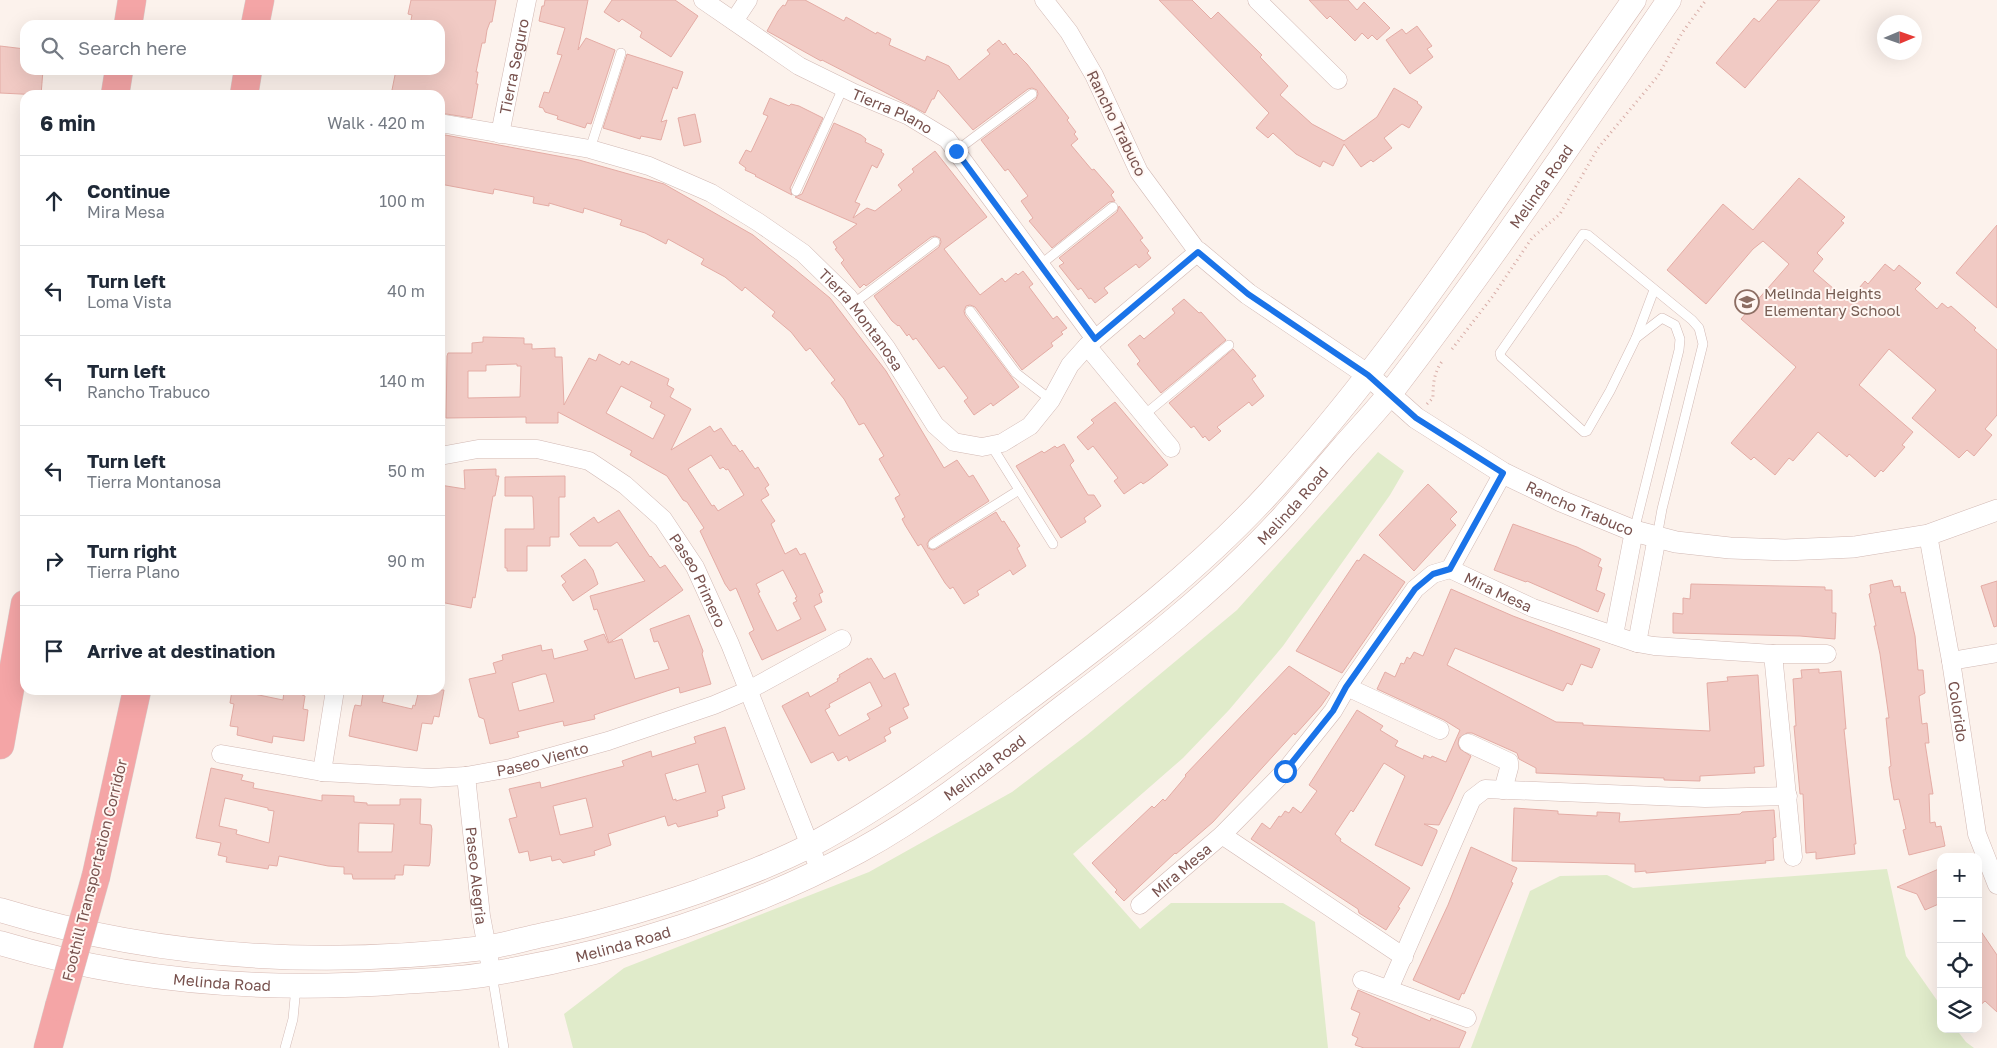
<!DOCTYPE html>
<html lang="en">
<head>
<meta charset="utf-8">
<style>
	:root { --surface:#fff; --page:#f2f2f3; --text:#1f2937; --muted:#747a83; --line:#e0e1e3 }
	body { margin:0; font-family:"Golos Text",sans-serif; background:var(--page); color:var(--text) }
	.controls { position:absolute; right:15px; bottom:15px; display:grid; overflow:hidden; border-radius:10px; box-shadow:0 5px 20px #0002 }
	.controls button { width:45px; height:45px; display:grid; place-items:center; padding:0; border:0; border-bottom:1px solid var(--line); background:var(--surface); color:var(--text); font:25px sans-serif }
	.compass { position:absolute; left:1877px; top:15px; width:45px; height:45px; border-radius:50%; background:var(--surface); box-shadow:0 5px 20px #0002; rotate:88deg }
	.stop { position:absolute; width:15px; height:15px; margin:-11px; border:4px solid #1a73e8; border-radius:50%; background:#fff }
	.stop.end { background:#1a73e8; border-color:#fff; box-shadow:0 1px 5px #0008 }
	.list { margin:0; padding:0; list-style:none }
	h2 { display:flex; justify-content:space-between; align-items:center; height:65px; margin:0; padding:0 20px; font-size:21px }
	h2 small { font-size:16px; font-weight:400; color:var(--muted) }
	.list li { display:grid; grid-template-columns:32px 1fr auto; gap:15px; align-items:center; box-sizing:border-box; height:90px; padding:0 20px; border-top:1px solid var(--line) }
	.list b { display:block; font-size:19px; white-space:nowrap }
	.list p { margin:0; font-size:16px; white-space:nowrap; color:var(--muted) }
	.list em { font-size:16px; font-style:normal; color:var(--muted) }
	.icon { flex:none; width:28px; height:28px; fill:none; stroke:currentColor; stroke-width:2; stroke-linecap:round; stroke-linejoin:round }
	.map { position:relative; flex:none; width:1997px; height:1048px; overflow:hidden }
	.search { position:absolute; background:var(--surface); box-shadow:0 5px 20px #0002; left:20px; top:20px; width:425px; height:55px; display:flex; align-items:center; gap:12px; box-sizing:border-box; padding:0 18px; border-radius:15px; color:var(--muted); font-size:19px }
	.panel { position:absolute; background:var(--surface); box-shadow:0 5px 20px #0002; left:20px; top:90px; width:425px; height:605px; border-radius:15px }
	.map>svg:first-child { display:block }
	.green { fill:#e0ebca }
	.building { fill:#f1cac4; stroke:#e4aca5; fill-rule:evenodd }
	.lines { fill:none; stroke-linecap:round; stroke-linejoin:round }
	.service-casing { stroke:#d2b9b4; stroke-width:10 }
	.minor-casing { stroke:#d2b9b4; stroke-width:19 }
	.tertiary-casing { stroke:#d2b9b4; stroke-width:22 }
	.secondary-casing { stroke:#d7bab4; stroke-width:25 }
	.motorway-casing { stroke:#d9cfcd; stroke-width:29 }
	.path { stroke:#d7aca6; stroke-width:3; stroke-dasharray:1 4; stroke-linecap:butt }
	.service { stroke:#fff; stroke-width:9 }
	.minor { stroke:#fff; stroke-width:18 }
	.tertiary { stroke:#fff; stroke-width:21 }
	.secondary { stroke:#fff; stroke-width:24 }
	.motorway { stroke:#f4a5a6; stroke-width:28 }
	.motorway-bridge-casing { stroke:#d9cfcd; stroke-width:29; stroke-linecap:butt }
	.motorway-bridge { stroke:#f4a5a6; stroke-width:28 }
	.route { stroke:#1a73e8; stroke-width:6 }
	.labels { text-anchor:middle; dominant-baseline:central; stroke-width:4; stroke-linejoin:round; paint-order:stroke }
	.street-label { font-size:15px; fill:#78524e; stroke:#fff7f3 }
	.education-label { font-size:15px; fill:#785e54; stroke:#fff7f3; text-anchor:start }
</style>
</head>
<body>
<div class="map">
<svg width="1997" height="1048" viewBox="0 0 1997 1048">
	<rect width="100%" height="100%" fill="#fcf2ec"/>
	<g class="green">
		<path d="M1378,452L1404,471L1390,495L1283,646L1229,710L1183,758L1073,854L1140,929L1171,903H1283L1315,922L1328,1048H573L564,1014L624,968L869,872L1012,792L1087,735L1237,610Z"/>
		<path d="M1887,869L1906,956L1941,1006V1029H1956L1966,1042L1974,1048H1471L1530,891L1560,876L1607,875L1633,888Z"/>
	</g>
	<g class="building">
		<path d="M411,0H496L492,22H490L487,30L485,43H482L476,72H478L476,84H478L472,118L440,113V95H391L396,70H440V25H410L412,15L408,14Z"/>
		<path d="M545,0H588L578,50L586,38L615,50L591,124L587,123L585,128L557,119L558,116L545,112L543,108L539,107L544,92L549,93L562,55L557,54L565,28L539,21L542,6H544Z"/>
		<path d="M612,0H675L698,16L671,57L640,37L642,32L622,19L619,22L604,12Z"/>
		<path d="M788,0H805L844,21L846,17L876,34L877,32L891,39L889,45L925,61L927,56L949,66L959,80L990,54L987,50L999,40L1003,45L1005,43L1014,55L1016,53L1027,64L1069,118L1067,120L1076,132L1074,134L1078,139L1071,145L1092,170L1094,169L1114,192L1111,195L1115,201L1109,202L1052,248L1029,221L1033,218L1021,201L1028,196L1008,169L1005,171L981,140L1036,99L1038,94L1037,90L1032,88L1028,89L973,130L938,90L934,99H932L925,113L822,60L821,61L767,31L778,11L783,5L785,6Z"/>
		<path d="M1159,0H1192L1211,19L1218,12L1262,55L1260,57L1288,86L1280,95L1312,124L1344,141L1377,117L1394,88L1418,102L1417,103L1422,107L1409,128L1402,124L1384,138L1392,148L1373,162L1371,160L1361,167L1344,144L1333,166L1323,161L1320,167L1296,154L1273,133L1268,138L1256,128L1269,113Z"/>
		<path d="M1309,0H1348L1357,10L1364,2L1390,28L1377,40L1372,35L1368,39L1362,33L1355,41L1330,16L1327,19Z"/>
		<path d="M1778,0H1820L1745,88L1716,63L1754,18L1759,22Z"/>
		<path d="M1417,26L1432,46L1427,49L1433,57L1410,74L1386,40L1402,29L1406,34Z"/>
		<path d="M0,46L25,49V70H43L41,95L0,93Z"/>
		<path d="M627,54L683,72L677,89L673,87L661,122L667,120L661,140L641,136L640,139L603,128Z"/>
		<path d="M770,98L789,106L791,104L799,106L823,118L790,188L792,195L755,176L756,175L745,170L746,168L739,163L746,150L751,152L768,116L763,114Z"/>
		<path d="M695,114L701,142L684,146L678,118Z"/>
		<path d="M834,123L861,135L866,139L865,142L882,150L881,152L884,154L877,168L872,165L855,202L860,204L853,218L867,208L875,211L902,190L898,185L914,172L912,169L935,151L987,217L944,249L980,295L1002,278L1005,282L1016,273L1018,275L1023,271L1033,284L1029,287L1053,319L1057,316L1067,328L1061,332L1063,334L1051,343L1053,346L1022,370L975,307L970,305L966,306L964,311L965,315L1019,387L993,406L991,403L974,415L964,401L968,398L944,366L939,369L916,338L913,340L909,334L907,336L899,325L898,326L892,321L874,296L939,247L941,242L940,238L935,236L931,237L866,286L864,284L860,288L841,263L844,260L835,249L837,248L833,242L857,224L795,197L802,194Z"/>
		<path d="M440,134L579,160L664,184L753,235L830,298L886,371L944,468L957,460L969,477L973,475L989,501L930,539L927,544L928,548L933,550L936,549L996,512L1002,522L1004,521L1020,546L1017,548L1026,566L1013,575L1010,570L977,591L979,595L964,604L953,587L950,589L945,583L921,544L918,546L905,525L902,519L905,517L895,498L900,495L879,459L884,456L864,423L859,425L844,399L831,383L835,380L810,348L806,351L791,332L772,316L775,312L745,287L742,291L725,277L701,264L704,259L668,239L666,244L645,233L620,225L622,220L584,208L583,213L549,203V206L533,203L534,197L494,189L493,194L440,184Z"/>
		<path d="M1799,178L1845,217L1841,221L1844,223L1817,253L1823,259L1813,271L1848,301L1865,281L1868,284L1885,264L1894,271L1899,265L1921,283L1915,289L1937,309L1942,303L1948,308L1951,306L1976,328L1974,330L1997,350V415L1985,429L1992,435L1974,456L1967,450L1959,458L1912,418L1936,390L1889,349L1859,385L1913,432L1902,445L1905,447L1883,472L1881,470L1875,477L1849,454L1847,457L1818,432L1793,461L1789,458L1775,475L1754,457L1751,460L1731,443L1796,367L1741,319L1789,264L1763,241L1753,249L1706,304L1667,270L1723,204L1753,230Z"/>
		<path d="M1119,206L1143,238L1140,240L1149,251L1147,253L1151,258L1139,268L1136,264L1104,288L1108,293L1095,303L1091,298L1089,299L1081,288L1078,290L1059,266L1064,263L1059,258L1117,212Z"/>
		<path d="M1997,225V308L1956,273Z"/>
		<path d="M1184,299L1199,313L1201,312L1226,340L1161,393L1137,364L1140,361L1128,345L1140,335L1144,339L1175,313L1172,309Z"/>
		<path d="M483,337L524,338V344H532V349L555,348V357H562L564,405L589,358L596,361L599,354L620,365L622,361L629,365L631,361L669,379L667,385L674,389L670,397L691,409L671,450L710,426L714,432L721,428L733,446L735,445L740,452L742,450L755,469L758,467L769,485L765,488L769,495L761,500L775,521L771,524L785,554L796,548L800,555L805,553L823,592L819,594L822,602L814,606L826,630L762,660L749,633L754,630L736,588L730,591L725,584L700,531L704,528L687,502L683,500L667,476L630,455L632,451L558,412V423H526V417L446,418L447,356L448,353H472V343L483,342ZM517,364V366H521L520,397L468,398V371H486V365ZM621,386L652,402L650,407L665,415L653,439L606,413ZM711,455L720,469L723,467L726,470L728,469L744,495L718,511L714,505L712,506L688,469ZM783,570L797,597L795,598L797,601L793,603L801,619L777,631L758,593L760,592L756,584Z"/>
		<path d="M1233,349L1256,376L1252,379L1264,396L1252,406L1249,402L1217,427L1221,431L1209,441L1205,436L1203,438L1194,426L1191,428L1169,403Z"/>
		<path d="M1115,402L1168,465L1149,480L1143,484L1141,482L1124,494L1114,481L1118,478L1093,446L1088,450L1077,437L1094,423L1091,420Z"/>
		<path d="M1064,444L1074,461L1070,465L1088,495H1094L1101,506L1084,518L1086,522L1061,538L1016,466L1042,451L1044,453L1055,446L1057,448Z"/>
		<path d="M496,469V476H499L495,496H493L475,598L473,597L471,608L440,602V557L442,545L440,544V485L465,489L464,470Z"/>
		<path d="M565,476V497H559V537H550V546H527V571H507V568H505V529H534V525L533,498L532,496H505V477Z"/>
		<path d="M1428,484L1457,512L1450,519L1456,525L1414,571L1379,535Z"/>
		<path d="M619,510L650,557L651,556L660,568L665,565L683,590L609,643L597,609L594,610L590,596L645,581L617,542L611,546H579L570,534L594,517L598,523Z"/>
		<path d="M1513,524L1577,547L1601,559L1598,566L1602,568L1596,590L1605,594L1598,612L1527,581L1526,582L1494,570Z"/>
		<path d="M1364,554L1405,582L1342,673L1296,651L1357,560L1359,561Z"/>
		<path d="M585,559L593,570L598,584L573,601L562,585L566,582L561,576Z"/>
		<path d="M1892,580L1894,587L1900,586L1901,593L1905,592L1915,636L1918,670H1923L1925,693L1919,696L1922,724L1927,723L1929,743H1925L1933,794H1929L1930,823L1935,822L1936,827L1941,826L1945,846L1909,855L1903,830L1906,829L1899,799L1894,800L1890,776L1889,767L1891,766L1886,718H1889L1880,654L1874,626H1876L1869,594L1871,593L1870,585Z"/>
		<path d="M1997,581V626L1994,627L1981,586Z"/>
		<path d="M1691,584L1825,587V590H1832V613H1836L1835,639L1800,636L1673,633V613L1683,614V598L1690,599Z"/>
		<path d="M1451,589L1513,616L1600,649L1592,668L1581,664L1572,685L1567,683L1563,691L1455,648L1447,665L1556,722L1583,723V725L1710,731L1707,683L1728,681L1727,677L1758,675L1764,766L1754,767L1755,773L1700,776V781L1664,780V778L1536,773V768L1519,759L1517,753L1472,733H1467L1459,738L1458,744L1460,749L1471,756L1451,801L1439,825L1424,824L1437,830V832L1422,866L1375,845L1405,776L1384,763L1353,812L1351,810L1335,834L1341,839L1340,841L1410,888L1398,907L1400,908L1386,930L1359,913L1358,909L1251,839L1262,823L1270,829L1279,816L1281,817L1285,811L1289,813L1293,807L1301,813L1317,791L1309,785L1357,710L1383,726L1380,730L1398,741L1395,746L1423,759L1424,755L1431,758L1432,756L1446,762L1460,730L1444,720L1377,689L1385,672L1395,677L1401,663L1404,664L1407,657L1410,659L1414,652L1423,656Z"/>
		<path d="M689,615L703,651L702,654L711,684L680,693L679,687L594,715L595,719L564,726L563,721L550,724L517,732L519,737L490,744L484,719L479,717L469,679L496,673L493,663L503,660L502,655L541,645L542,651L552,649L554,659L588,650L584,641L604,634L608,643L622,639L635,679L669,669L658,641L654,642L650,629ZM543,674H546L554,702L519,711L512,683Z"/>
		<path d="M868,658V660L871,658L884,679L895,673L909,705L903,708L908,718L889,728L891,733L884,737L886,741L849,761L847,756L838,761L833,752L811,763L782,706L808,692L810,697L838,681L837,679L840,677L839,675ZM870,682L882,706L867,714L870,719L839,736L825,710L830,707L829,704Z"/>
		<path d="M1289,666L1330,693L1321,706L1295,735L1294,733L1283,745L1213,822L1176,854L1175,853L1124,901L1115,892L1117,890L1092,863L1152,806L1154,808L1163,799L1165,801L1186,776L1185,775Z"/>
		<path d="M1819,669V673L1841,671L1846,729H1844L1856,844H1854L1855,854L1816,859V852L1806,853L1803,794H1800L1794,726H1796L1793,679L1802,678L1801,670Z"/>
		<path d="M232,690H255L254,694L283,700L284,691L302,693V695L305,696L303,709L308,710L304,741L273,736L272,743L237,735L238,727L230,726L234,704L230,703Z"/>
		<path d="M419,690H444L439,717L434,716L432,724L422,723L417,751L349,736L353,712L355,705L361,706L363,692L384,694L382,702L412,709L413,705L415,706Z"/>
		<path d="M725,727L745,789L722,796L725,808L717,811L718,816L678,827L676,823L668,826L665,816L608,834L611,845L594,851L595,855L563,863L560,859L552,861L551,856L530,861L528,851L519,853L509,819L517,817L509,789L540,782L541,788L624,766L622,761L651,751L652,757L696,743L694,737ZM698,764L706,792L676,801V799L673,800L665,774ZM586,798L593,827L560,835L553,806Z"/>
		<path d="M211,768L243,775L241,780L254,783L253,788L322,801V795L354,796V802L367,803V805H400V799H421L420,824L431,825L432,829L430,863L429,866L404,865L403,875H395V879H353L352,874H344V867L328,866L279,856L277,866L269,865L268,869L226,862L227,857L218,855L221,843L196,838ZM225,798L268,808V810L274,811L269,843L236,834L237,830L219,826ZM359,823L394,824L392,852H358Z"/>
		<path d="M1514,808L1558,811V814L1597,816V812L1620,813L1619,822L1740,814L1742,812L1774,810L1776,837L1773,838L1774,860L1765,861L1766,863L1646,873V871L1635,872V864L1512,861Z"/>
		<path d="M1471,847L1517,868L1511,882L1513,883L1464,994L1462,993L1459,1000L1413,980L1448,905Z"/>
		<path d="M1941,868V903L1925,910L1917,894L1897,887Z"/>
		<path d="M1978,927L1997,955V1012L1985,1001L1978,1007Z"/>
		<path d="M1358,990L1430,1021L1431,1018L1466,1032L1459,1048H1364L1355,1045L1358,1038L1352,1035L1360,1013L1351,1009Z"/>
	</g>
	<g class="lines">
		<g class="service-casing">
			<g id="service">
				<path d="M590,149L621,53"/>
				<path d="M956,151L1032,94"/>
				<path d="M796,191L843,88"/>
				<path d="M1040,265L1113,207"/>
				<path d="M853,304L935,242"/>
				<path d="M970,311L1016,373L1051,400"/>
				<path d="M1636,338L1654,290"/>
				<path d="M1144,415L1229,345"/>
				<path d="M991,445L1053,544"/>
				<path d="M1634,531L1679,350L1680,339L1675,325L1662,318L1636,338L1610,391L1587,431L1584,432L1501,357L1500,353L1583,234L1588,235L1692,320L1699,328L1703,344L1662,509L1657,537"/>
				<path d="M933,544L1019,490"/>
				<path d="M492,974L504,1048"/>
				<path d="M285,1048L293,1019L296,987"/>
			</g>
		</g>
		<g class="minor-casing">
			<g id="minor">
				<path id="s1" d="M703,0L799,66L854,93L909,116L947,139L1095,339"/>
				<path d="M1257,0L1338,80"/>
				<path d="M734,21L748,0"/>
				<path id="s2" d="M440,123L590,149L649,166L711,193L758,222L803,253L848,297L887,349L935,425L954,442L982,447L1002,443L1030,426L1051,400L1070,365L1087,346L1198,252L1139,172L1094,75L1069,32L1044,0"/>
				<path id="s3" d="M500,134L527,0"/>
				<path d="M1087,346L1171,448"/>
				<path id="s4" d="M440,456L478,449H537L589,461L625,485L663,519L695,567L730,644L820,871"/>
				<path id="s5" d="M1928,535L1951,661L1977,834L1997,885"/>
				<path d="M1450,569L1503,473"/>
				<path d="M1614,635L1634,531"/>
				<path d="M1637,643L1657,537"/>
				<path d="M1773,654L1793,857"/>
				<path d="M1951,661L1997,653"/>
				<path d="M1347,687L1440,730"/>
				<path d="M1468,743L1509,762V768L1503,790"/>
				<path id="s6" d="M221,754L322,772L431,778L466,776L511,768L608,741L714,705L749,690L842,639"/>
				<path d="M322,772L335,690"/>
				<path id="s7" d="M466,776L481,916L492,974"/>
				<path d="M1222,835L1404,957"/>
				<path id="s8" d="M1140,905L1222,835L1285,771L1333,711L1347,687L1415,589L1433,574L1450,569L1533,608L1637,643L1654,646L1773,654H1827"/>
				<path d="M1362,980L1467,1018"/>
				<path d="M1389,989L1472,799L1485,789L1705,798L1788,796"/>
			</g>
		</g>
		<g class="tertiary-casing">
			<g id="tertiary">
				<path id="s9" d="M1198,252L1248,294L1368,375L1416,418L1503,473L1561,501L1634,531L1676,542L1730,548L1785,550L1854,547L1928,535L1997,510"/>
			</g>
		</g>
		<g class="secondary-casing">
			<g id="secondary">
				<path d="M0,910C157,958 321,968 484,948C504,945 524,939 543,935C597,924 648,909 700,891C738,877 777,863 813,844C891,802 961,749 1032,696C1116,633 1200,569 1271,491C1365,388 1445,273 1523,159C1560,105 1597,53 1634,0"/>
				<path id="s10" d="M0,943C129,982 268,992 402,982C433,980 464,979 495,973C619,952 748,911 859,851C932,811 997,758 1063,707C1140,649 1217,589 1283,517C1304,494 1324,469 1344,446C1360,428 1377,410 1392,391C1489,264 1579,132 1669,0"/>
			</g>
		</g>
		<g class="motorway-casing">
			<g id="motorway">
				<path d="M128,25L132,0"/>
				<path d="M255,25L260,0"/>
				<path d="M115,95L119,70"/>
				<path d="M244,95L248,70"/>
				<path d="M0,745L25,604"/>
				<path d="M96,876L137,690"/>
				<path d="M48,1048L59,1007"/>
			</g>
		</g>
		<g class="path">
			<path d="M1452,349L1493,296L1532,238L1560,214L1598,148L1658,76L1682,33L1706,0"/>
			<path d="M1427,404L1433,398C1433,383 1434,372 1443,360"/>
		</g>
		<use href="#service" class="service"/>
		<use href="#minor" class="minor"/>
		<use href="#tertiary" class="tertiary"/>
		<use href="#secondary" class="secondary"/>
		<use href="#motorway" class="motorway"/>
		<g class="motorway-bridge-casing">
			<path id="motorway-bridge" d="M59,1007L96,876"/>
		</g>
		<use href="#motorway-bridge" class="motorway-bridge"/>
	</g>
	<g class="lines">
		<path class="route" d="M956,151L1095,339L1198,252L1248,294L1368,375L1416,418L1503,473L1450,569L1433,574L1415,589L1346,687L1333,711L1285,771"/>
	</g>
	<defs>
		<g id="school-ring" transform="scale(1.25)"><circle r="9.5" fill="#fff7f3" stroke="#8d6e63" stroke-width="1.5"/><path d="M0-5L7-2L0 1L-7-2ZM-4 1L0 2.5L4 1V4Q0 6-4 4Z" fill="#8d6e63"/></g>
	</defs>
	<g fill-rule="evenodd">
		<use href="#school-ring" x="1747" y="302"/>
	</g>
	<g class="labels">
		<g class="street-label">
			<text stroke="none"><textPath href="#s3" startOffset="69">Tierra Seguro</textPath></text>
			<text stroke="none"><textPath href="#s1" startOffset="220">Tierra Plano</textPath></text>
			<text transform="translate(1117 123) rotate(64)">Rancho Trabuco</text>
			<text stroke="none"><textPath href="#s10" startOffset="1846">Melinda Road</textPath></text>
			<text stroke="none"><textPath href="#s2" startOffset="480">Tierra Montanosa</textPath></text>
			<text stroke="none"><textPath href="#s10" startOffset="1441">Melinda Road</textPath></text>
			<text stroke="none"><textPath href="#s9" startOffset="462">Rancho Trabuco</textPath></text>
			<text stroke="none"><textPath href="#s4" startOffset="316">Paseo Primero</textPath></text>
			<text stroke="none"><textPath href="#s8" startOffset="516">Mira Mesa</textPath></text>
			<text stroke="none"><textPath href="#s5" startOffset="179">Colorido</textPath></text>
			<text stroke="none"><textPath href="#s6" startOffset="325">Paseo Viento</textPath></text>
			<text stroke="none"><textPath href="#s10" startOffset="1036">Melinda Road</textPath></text>
			<text transform="translate(94 870) rotate(-76)">Foothill Transportation Corridor</text>
			<text stroke="none"><textPath href="#s8" startOffset="54">Mira Mesa</textPath></text>
			<text stroke="none"><textPath href="#s7" startOffset="100">Paseo Alegria</textPath></text>
			<text stroke="none"><textPath href="#s10" startOffset="631">Melinda Road</textPath></text>
			<text stroke="none"><textPath href="#s10" startOffset="226">Melinda Road</textPath></text>
		</g>
		<g class="education-label">
			<text x="1764" y="293">Melinda Heights<tspan x="1764" dy="17">Elementary School</tspan></text>
		</g>
	</g>
</svg>
<div class="controls">
<button>+</button>
<button>−</button>
<button><svg class="icon" aria-label="locate" viewBox="0 0 24 24"><circle cx="12" cy="12" r="6"/><path d="M12 2v4M12 18v4M2 12h4M18 12h4"/></svg></button>
<button><svg class="icon" aria-label="layers" viewBox="0 0 24 24"><path d="M12 4l9 5-9 5-9-5zM3 14l9 5 9-5"/></svg></button>
</div>
<svg class="compass" viewBox="-18 -18 36 36"><path d="M0-13l5 13h-10z" fill="#e53935"/><path d="M0 13l5-13h-10z" fill="#747a83"/></svg>
<div class="stop" style="left:1285px;top:771px"></div>
<div class="stop end" style="left:956px;top:151px"></div>
<div class="search"><svg class="icon" aria-label="search" viewBox="0 0 24 24"><circle cx="10" cy="10" r="6"/><path d="M15 15l6 6"/></svg>Search here</div>
<section class="panel">
<h2>6 min<small>Walk · 420 m</small></h2>
<ul class="list">
<li><svg class="icon" aria-label="ahead" viewBox="0 0 24 24"><path d="M12 20V5M6 11l6-6 6 6"/></svg><div><b>Continue</b><p>Mira Mesa</p></div><em>100 m</em></li>
<li><svg class="icon" aria-label="left" viewBox="0 0 24 24"><path d="M17 20v-9H6M10 6l-5 5 5 5"/></svg><div><b>Turn left</b><p>Loma Vista</p></div><em>40 m</em></li>
<li><svg class="icon" aria-label="left" viewBox="0 0 24 24"><path d="M17 20v-9H6M10 6l-5 5 5 5"/></svg><div><b>Turn left</b><p>Rancho Trabuco</p></div><em>140 m</em></li>
<li><svg class="icon" aria-label="left" viewBox="0 0 24 24"><path d="M17 20v-9H6M10 6l-5 5 5 5"/></svg><div><b>Turn left</b><p>Tierra Montanosa</p></div><em>50 m</em></li>
<li><svg class="icon" aria-label="right" viewBox="0 0 24 24"><path d="M7 20v-9h11M14 6l5 5-5 5"/></svg><div><b>Turn right</b><p>Tierra Plano</p></div><em>90 m</em></li>
<li><svg class="icon" aria-label="arrive" viewBox="0 0 24 24"><path d="M6 21V4h12l-3 4 3 4H6"/></svg><div><b>Arrive at destination</b></div></li>
</ul>
</section>
</div>
</body>
</html>
